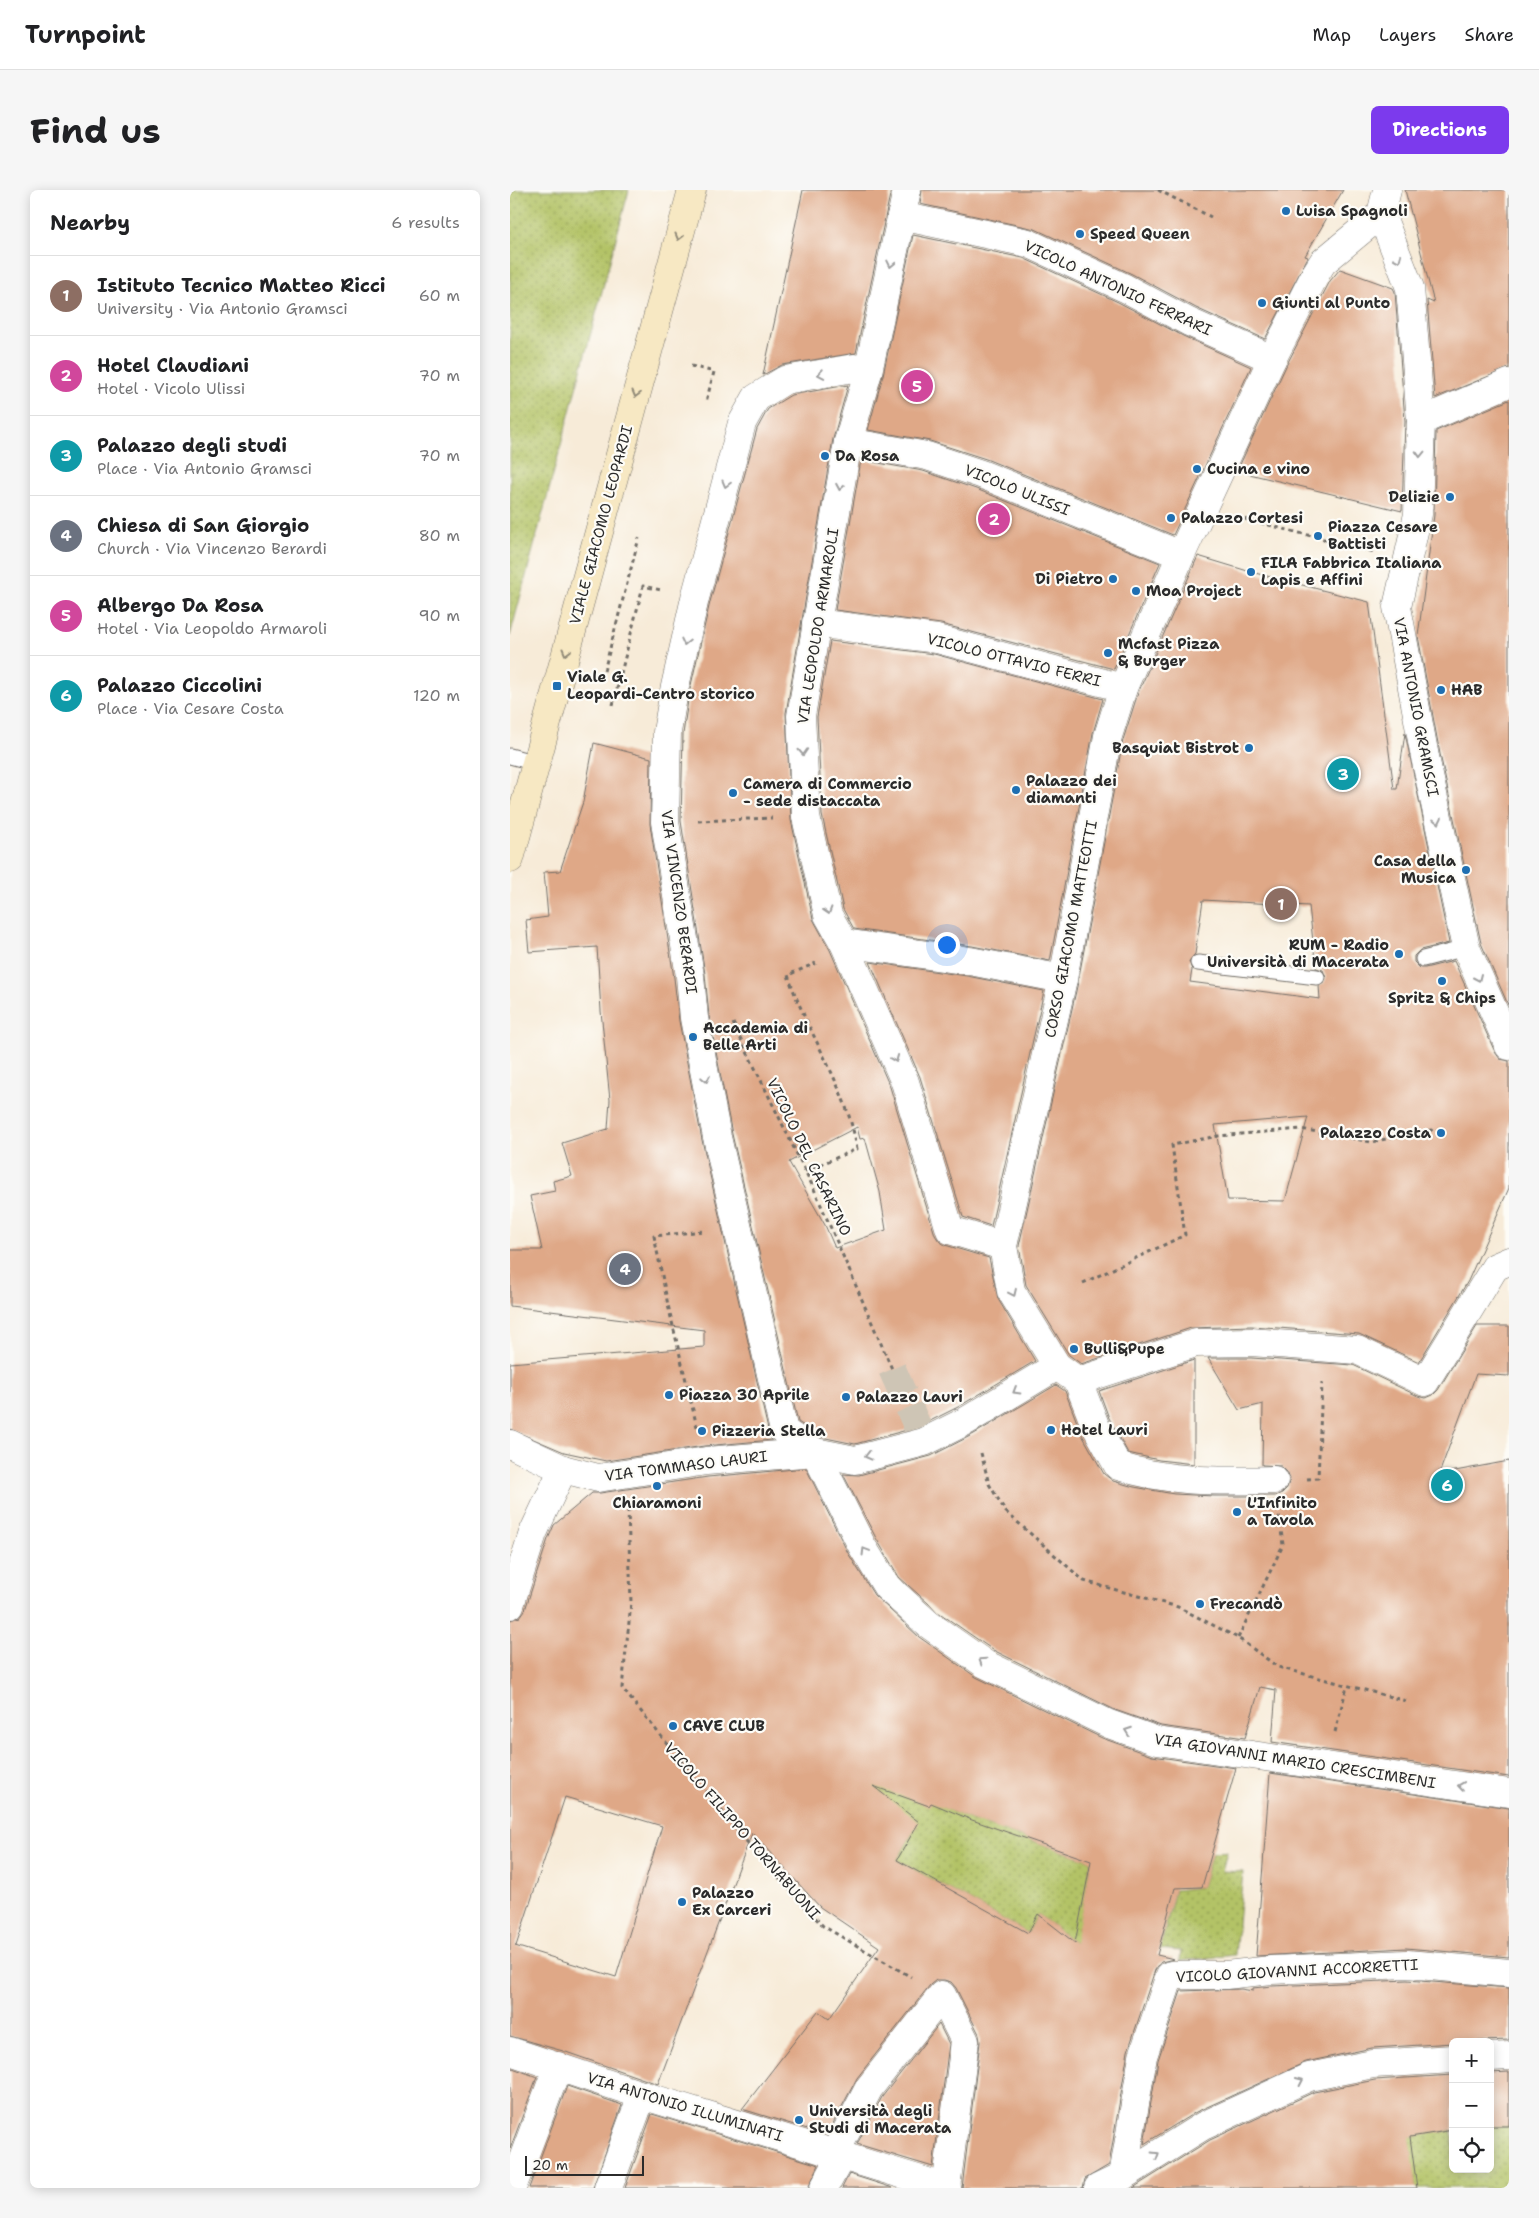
<!DOCTYPE html>
<html lang="en">
<head>
<meta charset="utf-8">
<style>
	:root { --surface:#fff; --page:#f6f6f6; --text:#202124; --muted:#757577; --line:#e0e0e0; --accent:#7c3aed }
	body { margin:0; font-family:"Shantell Sans",sans-serif; background:var(--page); color:var(--text) }
	.controls { position:absolute; right:15px; bottom:15px; display:grid; overflow:hidden; border-radius:8px; box-shadow:0 2px 12px #0003 }
	.controls button { width:45px; height:45px; display:grid; place-items:center; padding:0; border:0; border-bottom:1px solid var(--line); background:var(--surface); color:var(--text); font:25px sans-serif }
	.scale { position:absolute; left:15px; bottom:12px; width:119px; box-sizing:border-box; padding-left:5px; border:2px solid #2b2b2b; border-top:0; font-size:14px; line-height:18px; white-space:nowrap; color:#2b2b2b; -webkit-text-stroke:4px #fdfcf7; paint-order:stroke }
	.you { position:absolute; left:436px; top:754px; width:18px; height:18px; margin:-12px; border:4px solid #fff; border-radius:50%; background:#1a73e8; box-shadow:0 0 0 8px #1a73e833 }
	.badge { display:grid; place-items:center; width:32px; height:32px; border-radius:50%; background:var(--accent); color:#fff; font-size:16px; font-weight:700 }
	.pin { position:absolute; translate:-50% -50%; border:2px solid #fff; box-shadow:0 1px 5px #0006 }
	.list { margin:0; padding:0; list-style:none }
	h2 { display:flex; justify-content:space-between; align-items:center; height:65px; margin:0; padding:0 20px; font-size:21px }
	h2 small { font-size:16px; font-weight:400; color:var(--muted) }
	.list li { display:grid; grid-template-columns:32px 1fr auto; gap:15px; align-items:center; box-sizing:border-box; height:80px; padding:0 20px; border-top:1px solid var(--line) }
	.list b { display:block; font-size:19px; white-space:nowrap }
	.list p { margin:0; font-size:16px; white-space:nowrap; color:var(--muted) }
	.list em { font-size:16px; font-style:normal; color:var(--muted) }
	.icon { flex:none; width:28px; height:28px; fill:none; stroke:currentColor; stroke-width:2; stroke-linecap:round; stroke-linejoin:round }
	.map { position:relative; flex:none; width:999px; height:1998px; overflow:hidden; border-radius:8px }
	header { display:flex; align-items:center; gap:30px; box-sizing:border-box; height:70px; padding:0 25px; background:var(--surface); border-bottom:1px solid var(--line) }
	header strong { font-size:24px }
	nav { display:flex; gap:28px; margin-inline-start:auto; font-size:18px }
	.intro { display:flex; align-items:center; justify-content:space-between; box-sizing:border-box; height:120px; padding:0 30px }
	h1 { margin:0; font-size:35px }
	.button { padding:12px 22px; border-radius:8px; background:var(--accent); color:#fff; font-size:18px; font-weight:700 }
	main { display:flex; gap:30px; padding:0 30px }
	aside { flex:1; background:var(--surface); border-radius:8px; box-shadow:0 2px 12px #0003 }
	.map>svg:first-child { display:block }
	.grass { fill:url(#grass-dots); stroke:#6f7748 }
	.building { fill:#dfa887; fill-rule:evenodd }
	.lines { fill:none; stroke-linecap:round; stroke-linejoin:round }
	.street-tunnel { stroke:#cec5b5; stroke-width:28; stroke-dasharray:28 14; stroke-linecap:butt }
	.lane-casing { stroke:#726e68; stroke-width:17 }
	.street-casing { stroke:#726e68; stroke-width:29 }
	.secondary-casing { stroke:#726e68; stroke-width:29 }
	.path { stroke:#726e68; stroke-width:3; stroke-dasharray:4 4; stroke-linecap:butt }
	.lane { stroke:#fff; stroke-width:15 }
	.street { stroke:#fff; stroke-width:28 }
	.secondary { stroke:#f7e8c3; stroke-width:28 }
	.oneway { stroke:#918a77 }
	.oneway2 { stroke:#a0a0a0 }
	.poi-dot { fill:#1f6fb2; stroke:#fdfcf7; stroke-width:2 }
	.labels { text-anchor:middle; dominant-baseline:central; stroke-width:4.5; stroke-linejoin:round; paint-order:stroke }
	.poi-label { font-size:15px; font-weight:bold; fill:#2b2b2b; stroke:#fdfcf7; text-anchor:start }
	.street-label { font-size:15px; fill:#2b2b2b; stroke:#fdfcf7 }
</style>
</head>
<body>
<header>
<strong>Turnpoint</strong>
<nav><a>Map</a><a>Layers</a><a>Share</a></nav>
</header>
<div class="intro"><h1>Find us</h1><a class="button">Directions</a></div>
<main>
<aside>
<h2>Nearby<small>6 results</small></h2>
<ul class="list">
<li><span class="badge" style="background:#8d6e63">1</span><div><b>Istituto Tecnico Matteo Ricci</b><p>University · Via Antonio Gramsci</p></div><em>60 m</em></li>
<li><span class="badge" style="background:#d1479c">2</span><div><b>Hotel Claudiani</b><p>Hotel · Vicolo Ulissi</p></div><em>70 m</em></li>
<li><span class="badge" style="background:#0f9aa8">3</span><div><b>Palazzo degli studi</b><p>Place · Via Antonio Gramsci</p></div><em>70 m</em></li>
<li><span class="badge" style="background:#6b7280">4</span><div><b>Chiesa di San Giorgio</b><p>Church · Via Vincenzo Berardi</p></div><em>80 m</em></li>
<li><span class="badge" style="background:#d1479c">5</span><div><b>Albergo Da Rosa</b><p>Hotel · Via Leopoldo Armaroli</p></div><em>90 m</em></li>
<li><span class="badge" style="background:#0f9aa8">6</span><div><b>Palazzo Ciccolini</b><p>Place · Via Cesare Costa</p></div><em>120 m</em></li>
</ul>
</aside>
<div class="map">
<svg width="999" height="1998" viewBox="0 0 999 1998">
	<defs>
		<pattern id="grass-dots" width="8" height="8" patternUnits="userSpaceOnUse" patternTransform="scale(1.25)"><rect width="8" height="8" fill="#b3c366"/><path d="M2 2h.1M6 6h.1" fill="none" stroke="#929f54" stroke-width="1.8" stroke-linecap="round"/></pattern>
	</defs>
	<rect width="100%" height="100%" fill="#fdfcf7"/>
	<filter id="ink" filterUnits="userSpaceOnUse"><feTurbulence type="fractalNoise" baseFrequency=".02" numOctaves="2"/><feDisplacementMap in="SourceGraphic" scale="10" xChannelSelector="R" yChannelSelector="G"/><feConvolveMatrix kernelMatrix="1 2 1 2 8 2 1 2 1" color-interpolation-filters="sRGB"/></filter>
	<filter id="wash" filterUnits="userSpaceOnUse"><feTurbulence type="fractalNoise" baseFrequency=".0096" numOctaves="4" result="noise"/><feDisplacementMap in="SourceGraphic" scale="20" xChannelSelector="R" yChannelSelector="G"/><feGaussianBlur stdDeviation="1.12" result="paint"/><feColorMatrix in="noise" values="0 0 0 0 0 0 0 0 0 0 0 0 0 0 0 0 0 1.4 0 .05"/><feComposite in="paint" operator="in"/></filter>
	<g filter="url(#wash)">
		<rect width="100%" height="100%" fill="#f7ebd8"/>
		<g class="grass">
			<path d="M2,0H119L0,446V7Z"/>
			<path d="M288,1515L432,1617L462,1630L581,1671L566,1754L528,1724L518,1743L387,1670L402,1644Z"/>
			<path d="M717,1662L712,1681L733,1682L725,1765L670,1771L671,1761L650,1759L665,1700L692,1697L702,1663Z"/>
			<path d="M980,1936H999V1998H907L897,1947L943,1940V1979H980Z"/>
		</g>
		<g id="blocks">
			<g class="building">
				<path d="M293,0H381L346,163L272,175L253,185Z"/>
				<path d="M412,0H833L795,66L798,67L755,149L686,118L622,84L525,39L410,14Z"/>
				<path d="M895,0H999V178L925,208L917,110L924,113Z"/>
				<path d="M403,45L513,68L608,112L673,146L741,177L663,345L476,269L420,251L358,240L373,185Z"/>
				<path d="M830,79L883,98L885,102L895,231L892,321L727,281L776,176L820,91Z"/>
				<path d="M338,195L323,249L276,523L281,630L303,729L320,760L380,897L425,1045L429,1051L435,1055L479,1068L488,1109L525,1171L448,1217L408,1237L345,1254L311,1247L288,1232L222,944L199,826L195,784L171,631L173,544L179,504L200,412L247,239L258,219L281,205ZM347,937L350,949L355,948L370,1002L376,1040L325,1058L315,1035L279,972Z"/>
				<path d="M999,210V817L971,753L930,564L908,446L924,325L926,241Z"/>
				<path d="M351,270L413,281L466,299L650,373L604,479L431,434L325,420Z"/>
				<path d="M688,366L741,382L859,412L884,599H887L895,543L939,753L910,760L904,766V772L910,778H915L944,771L985,862L990,869L999,871V998L958,1091L909,1172L849,1144L741,1136L681,1138L571,1174L559,1165L516,1095L509,1056L568,792L613,550L628,503ZM693,710L799,716L806,778L813,780L816,788L814,793L809,796L810,809L680,792L682,780L679,771L685,764ZM798,927L775,1011L718,1010L705,935Z"/>
				<path d="M320,451L424,464L593,509L583,543L540,771L462,756L344,739L333,719L312,625L307,527Z"/>
				<path d="M84,553L141,568L140,634L164,788L169,831L192,950L259,1244L262,1250L194,1256L96,1271L54,1262L0,1239V1173L194,1157V1140L0,1116V1060H32L20,1006L45,1001L43,991L62,986L52,953L98,939L100,910L91,821L87,757L19,762L16,730L38,727L34,682L50,681L73,612Z"/>
				<path d="M360,772L457,786L534,801L481,1036L453,1027L410,887Z"/>
				<path d="M967,1136H999V1186L966,1184L929,1284L999,1271V1587L762,1552L766,1500L750,1497L735,1548L651,1536L605,1520L483,1460L428,1422L389,1387L366,1348L333,1284L349,1285L421,1266L464,1244L546,1195L555,1201L571,1243L594,1284L603,1291L624,1297L664,1304L704,1306H765L772,1303L777,1298L780,1289L777,1282L771,1276L752,1275L753,1214L729,1220L698,1168H741L843,1175L908,1206L916,1208L923,1205L928,1200Z"/>
				<path d="M684,1170V1274L649,1270L618,1263L599,1228L589,1201Z"/>
				<path d="M296,1278L338,1363L364,1405L409,1447L466,1487L592,1548L642,1566L726,1578L692,1697L665,1698L647,1765L664,1769L651,1772L645,1780L618,1861L599,1975L575,1989L573,1998H452L470,1852L469,1844L446,1798L441,1792L434,1790H426L420,1795L347,1888L317,1945L232,1919L308,1821L319,1829L369,1757L310,1717L242,1643L148,1894L53,1861L0,1846V1430L10,1427L15,1420L38,1349L44,1335L82,1303H90L198,1287ZM363,1596L419,1616L421,1613L462,1630L581,1671L565,1753L528,1724L518,1743L387,1670L409,1632ZM55,1607L152,1636L106,1787L5,1756H6Z"/>
				<path d="M760,1583L999,1618V1767L896,1758L746,1766Z"/>
				<path d="M897,1790L999,1798V1850L943,1852V1853L862,1858L796,1872L686,1922L634,1954L648,1870L671,1801L731,1799L743,1801V1798L762,1796Z"/>
				<path d="M429,1834L439,1854L423,1977L347,1954L372,1907Z"/>
				<path d="M0,1877L27,1887L0,1959Z"/>
				<path d="M999,1882V1936H980V1883Z"/>
				<path d="M943,1885V1940L900,1947L907,1998H623L700,1950L804,1902L865,1890Z"/>
				<path d="M57,1896L112,1915L83,1998H19Z"/>
				<path d="M142,1924L309,1975L298,1998H115Z"/>
				<path d="M339,1984L383,1998H332Z"/>
			</g>
		</g>
	</g>
	<g filter="url(#ink)">
		<use href="#blocks" fill-opacity="0" stroke="#726e68" stroke-width="1"/>
		<g class="lines">
			<path class="street-tunnel" d="M382,1179L408,1238"/>
			<g class="lane-casing">
				<g id="lane">
					<path d="M0,566L26,573"/>
					<path d="M913,769L956,758"/>
					<path d="M688,773L807,787"/>
				</g>
			</g>
			<g class="street-casing">
				<g id="street">
					<path d="M397,0L358,182L338,252L291,526L296,627L318,725L334,753L395,892L440,1040L493,1056"/>
					<path d="M871,24L900,98L911,231L908,324L887,417L915,567L956,758L999,856"/>
					<path d="M391,26L518,53L615,98L679,132L762,169"/>
					<path d="M358,182L344,178L275,190L246,208L232,233L185,408L164,501L157,542L155,632L180,786L184,828L207,947L274,1241L305,1262L352,1356L377,1397L418,1434L475,1474L599,1534L647,1551L999,1603"/>
					<path d="M911,231L999,193"/>
					<path d="M338,252L417,266L471,284L671,365"/>
					<path d="M306,433L427,449L613,498"/>
					<path d="M334,753L460,771L553,789"/>
					<path d="M568,1191L686,1153L741,1152L847,1160L915,1192L985,1077L999,1071"/>
					<path d="M0,1254L53,1279L88,1288L196,1271L305,1262L345,1270L414,1252L456,1231L547,1176"/>
					<path d="M764,1290C709,1291 660,1293 608,1276L585,1235L568,1191L547,1176L501,1101L493,1056L553,789L598,546L613,498L671,365L762,169L806,83L813,72L871,24L877,0"/>
					<path d="M0,1415L23,1343L53,1279"/>
					<path d="M0,1861L132,1905L437,1998"/>
					<path d="M980,1867L999,1866"/>
					<path d="M325,1963L359,1898L432,1805L455,1851L436,1998"/>
					<path d="M613,1986L633,1866L660,1785H716L761,1780L897,1774L999,1783"/>
					<path d="M2,1998L48,1876"/>
					<path d="M98,1998L132,1905"/>
					<path d="M314,1998L332,1965"/>
					<path d="M588,1998L613,1986L693,1936L799,1887L863,1874L943,1869"/>
				</g>
			</g>
			<g class="secondary-casing">
				<path id="secondary" d="M0,669L182,0"/>
			</g>
			<g class="path">
				<path d="M648,0L701,27"/>
				<path d="M181,176L204,182L196,212"/>
				<path d="M727,327L864,362"/>
				<path d="M94,481L129,348"/>
				<path d="M103,515L133,396L151,400"/>
				<path d="M188,631L262,628"/>
				<path d="M223,833L304,999L382,1179"/>
				<path d="M295,981L347,959C337,896 297,844 278,785L306,773"/>
				<path d="M573,1093L675,1045L662,955L708,946L791,939L861,952L926,939"/>
				<path d="M187,1237L158,1115L144,1046L194,1041"/>
				<path d="M471,1263L479,1294L496,1322L574,1391L668,1417L728,1448L768,1477L896,1511"/>
				<path d="M797,1289L808,1288L812,1193"/>
				<path d="M118,1319L121,1413L112,1498L242,1658L313,1736L401,1787"/>
				<path d="M728,1448L773,1355L769,1325"/>
				<path d="M825,1542L837,1496"/>
			</g>
			<use href="#lane" class="lane"/>
			<use href="#street" class="street"/>
			<use href="#secondary" class="secondary"/>
		</g>
		<defs><path id="oneway-chevron" d="M-2-3.5L2.5 0L-2 3.5" fill="none" stroke-width="1.6" stroke-linecap="round" stroke-linejoin="round" transform="scale(1.25)"/></defs>
		<g class="oneway">
			<use href="#oneway-chevron" transform="translate(169 47) rotate(105)"/>
			<use href="#oneway-chevron" transform="translate(126 204) rotate(105)"/>
			<use href="#oneway-chevron" transform="translate(56 462) rotate(105)"/>
		</g>
		<g class="oneway2">
			<use href="#oneway-chevron" transform="translate(888 69) rotate(68)"/>
			<use href="#oneway-chevron" transform="translate(381 74) rotate(102)"/>
			<use href="#oneway-chevron" transform="translate(311 184) rotate(170)"/>
			<use href="#oneway-chevron" transform="translate(910 264) rotate(92)"/>
			<use href="#oneway-chevron" transform="translate(216 294) rotate(105)"/>
			<use href="#oneway-chevron" transform="translate(330 297) rotate(100)"/>
			<use href="#oneway-chevron" transform="translate(175 452) rotate(103)"/>
			<use href="#oneway-chevron" transform="translate(293 562) rotate(87)"/>
			<use href="#oneway-chevron" transform="translate(928 631) rotate(78)"/>
			<use href="#oneway-chevron" transform="translate(318 721) rotate(73)"/>
			<use href="#oneway-chevron" transform="translate(968 788) rotate(66)"/>
			<use href="#oneway-chevron" transform="translate(385 869) rotate(68)"/>
			<use href="#oneway-chevron" transform="translate(196 889) rotate(79)"/>
			<use href="#oneway-chevron" transform="translate(503 1103) rotate(65)"/>
			<use href="#oneway-chevron" transform="translate(506 1201) rotate(149)"/>
			<use href="#oneway-chevron" transform="translate(358 1266) rotate(166)"/>
			<use href="#oneway-chevron" transform="translate(355 1361) rotate(-121)"/>
			<use href="#oneway-chevron" transform="translate(472 1471) rotate(-147)"/>
			<use href="#oneway-chevron" transform="translate(618 1541) rotate(-160)"/>
			<use href="#oneway-chevron" transform="translate(951 1596) rotate(-172)"/>
			<use href="#oneway-chevron" transform="translate(790 1891) rotate(-25)"/>
			<use href="#oneway-chevron" transform="translate(646 1965) rotate(-32)"/>
		</g>
	</g>
	<g class="poi-dot">
		<circle cx="776" cy="21" r="5"/>
		<circle cx="570" cy="44" r="5"/>
		<circle cx="752" cy="113" r="5"/>
		<circle cx="315" cy="266" r="5"/>
		<circle cx="687" cy="279" r="5"/>
		<circle cx="940" cy="307" r="5"/>
		<circle cx="661" cy="328" r="5"/>
		<circle cx="808" cy="346" r="5"/>
		<circle cx="741" cy="382" r="5"/>
		<circle cx="603" cy="389" r="5"/>
		<circle cx="626" cy="401" r="5"/>
		<circle cx="598" cy="463" r="5"/>
		<rect x="42" y="491" width="10" height="10" rx="2.5"/>
		<circle cx="931" cy="500" r="5"/>
		<circle cx="739" cy="558" r="5"/>
		<circle cx="506" cy="600" r="5"/>
		<circle cx="223" cy="603" r="5"/>
		<circle cx="956" cy="680" r="5"/>
		<circle cx="889" cy="764" r="5"/>
		<circle cx="932" cy="791" r="5"/>
		<circle cx="183" cy="847" r="5"/>
		<circle cx="931" cy="943" r="5"/>
		<circle cx="564" cy="1159" r="5"/>
		<circle cx="159" cy="1205" r="5"/>
		<circle cx="336" cy="1207" r="5"/>
		<circle cx="541" cy="1240" r="5"/>
		<circle cx="192" cy="1241" r="5"/>
		<circle cx="147" cy="1296" r="5"/>
		<circle cx="727" cy="1322" r="5"/>
		<circle cx="690" cy="1414" r="5"/>
		<circle cx="163" cy="1536" r="5"/>
		<circle cx="172" cy="1712" r="5"/>
		<circle cx="289" cy="1930" r="5"/>
	</g>
	<g class="labels">
		<g class="poi-label">
			<text x="786" y="21">Luisa Spagnoli</text>
			<text x="580" y="44">Speed Queen</text>
			<text x="762" y="113">Giunti al Punto</text>
			<text x="325" y="266">Da Rosa</text>
			<text x="697" y="279">Cucina e vino</text>
			<text x="930" y="307" text-anchor="end">Delizie</text>
			<text x="671" y="328">Palazzo Cortesi</text>
			<text x="818" y="337">Piazza Cesare<tspan x="818" dy="17">Battisti</tspan></text>
			<text x="751" y="373">FILA Fabbrica Italiana<tspan x="751" dy="17">Lapis e Affini</tspan></text>
			<text x="593" y="389" text-anchor="end">Di Pietro</text>
			<text x="636" y="401">Moa Project</text>
			<text x="608" y="454">Mcfast Pizza<tspan x="608" dy="17">&amp; Burger</tspan></text>
			<text x="57" y="487">Viale G.<tspan x="57" dy="17">Leopardi-Centro storico</tspan></text>
			<text x="941" y="500">HAB</text>
			<text x="729" y="558" text-anchor="end">Basquiat Bistrot</text>
			<text x="516" y="591">Palazzo dei<tspan x="516" dy="17">diamanti</tspan></text>
			<text x="233" y="594">Camera di Commercio<tspan x="233" dy="17">- sede distaccata</tspan></text>
			<text x="946" y="671" text-anchor="end">Casa della<tspan x="946" dy="17">Musica</tspan></text>
			<text x="879" y="755" text-anchor="end">RUM - Radio<tspan x="879" dy="17">Università di Macerata</tspan></text>
			<text x="932" y="808" text-anchor="middle">Spritz &amp; Chips</text>
			<text x="193" y="838">Accademia di<tspan x="193" dy="17">Belle Arti</tspan></text>
			<text x="921" y="943" text-anchor="end">Palazzo Costa</text>
			<text x="574" y="1159">Bulli&amp;Pupe</text>
			<text x="169" y="1205">Piazza 30 Aprile</text>
			<text x="346" y="1207">Palazzo Lauri</text>
			<text x="551" y="1240">Hotel Lauri</text>
			<text x="202" y="1241">Pizzeria Stella</text>
			<text x="147" y="1313" text-anchor="middle">Chiaramoni</text>
			<text x="737" y="1313">L'Infinito<tspan x="737" dy="17">a Tavola</tspan></text>
			<text x="700" y="1414">Frecandò</text>
			<text x="173" y="1536">CAVE CLUB</text>
			<text x="182" y="1703">Palazzo<tspan x="182" dy="17">Ex Carceri</tspan></text>
			<text x="299" y="1921">Università degli<tspan x="299" dy="17">Studi di Macerata</tspan></text>
		</g>
		<g class="street-label">
			<text transform="translate(608 98) rotate(25)">VICOLO ANTONIO FERRARI</text>
			<text transform="translate(507 300) rotate(22)">VICOLO ULISSI</text>
			<text transform="translate(91 335) rotate(-75)">VIALE GIACOMO LEOPARDI</text>
			<text transform="translate(308 436) rotate(-81)">VIA LEOPOLDO ARMAROLI</text>
			<text transform="translate(504 470) rotate(14)">VICOLO OTTAVIO FERRI</text>
			<text transform="translate(906 517) rotate(79)">VIA ANTONIO GRAMSCI</text>
			<text transform="translate(169 712) rotate(82)">VIA VINCENZO BERARDI</text>
			<text transform="translate(561 739) rotate(-79)">CORSO GIACOMO MATTEOTTI</text>
			<text transform="translate(299 967) rotate(64)">VICOLO DEL CASARINO</text>
			<text transform="translate(176 1276) rotate(-7)">VIA TOMMASO LAURI</text>
			<text transform="translate(785 1571) rotate(9)">VIA GIOVANNI MARIO CRESCIMBENI</text>
			<text transform="translate(232 1641) rotate(49)">VICOLO FILIPPO TORNABUONI</text>
			<text transform="translate(787 1781) rotate(-3)">VICOLO GIOVANNI ACCORRETTI</text>
			<text transform="translate(175 1917) rotate(17)">VIA ANTONIO ILLUMINATI</text>
		</g>
	</g>
</svg>
<div class="controls">
<button>+</button>
<button>−</button>
<button><svg class="icon" aria-label="locate" viewBox="0 0 24 24"><circle cx="12" cy="12" r="6"/><path d="M12 2v4M12 18v4M2 12h4M18 12h4"/></svg></button>
</div>
<div class="scale">20 m</div>
<div class="you"></div>
<div class="pin badge" style="left:771px;top:714px;background:#8d6e63">1</div>
<div class="pin badge" style="left:484px;top:329px;background:#d1479c">2</div>
<div class="pin badge" style="left:833px;top:584px;background:#0f9aa8">3</div>
<div class="pin badge" style="left:115px;top:1079px;background:#6b7280">4</div>
<div class="pin badge" style="left:407px;top:196px;background:#d1479c">5</div>
<div class="pin badge" style="left:937px;top:1295px;background:#0f9aa8">6</div>
</div>
</main>
</body>
</html>
